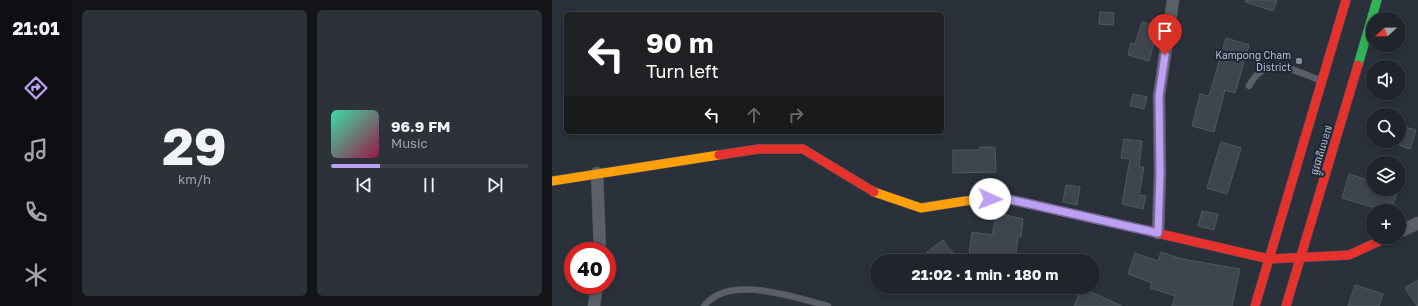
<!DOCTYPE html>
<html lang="en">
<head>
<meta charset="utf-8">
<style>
	body { margin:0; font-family:"Golos Text","Noto Sans Khmer",sans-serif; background:#2d3138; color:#f1f3f6; height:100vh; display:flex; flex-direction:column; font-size:15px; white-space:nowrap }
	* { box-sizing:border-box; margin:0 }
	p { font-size:13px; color:#a2a5a9 }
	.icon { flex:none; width:22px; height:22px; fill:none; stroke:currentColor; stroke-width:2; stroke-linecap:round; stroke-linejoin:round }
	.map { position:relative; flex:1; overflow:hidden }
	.side { display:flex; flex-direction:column; gap:10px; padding:10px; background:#121418; width:480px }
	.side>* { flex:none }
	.top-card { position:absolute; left:12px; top:12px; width:380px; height:122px; border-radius:6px; box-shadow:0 2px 6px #0003,0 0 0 1px #3d4248; background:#202124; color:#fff; overflow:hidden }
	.needle { width:26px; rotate:248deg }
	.tools { position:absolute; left:814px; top:12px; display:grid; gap:8px }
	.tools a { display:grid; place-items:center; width:40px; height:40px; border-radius:50%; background:#20252c; box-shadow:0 2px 6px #0003,0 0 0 1px #3d4248; font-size:20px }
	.speed { position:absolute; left:12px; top:242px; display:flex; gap:8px; font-size:20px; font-weight:700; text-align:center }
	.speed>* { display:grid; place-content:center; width:52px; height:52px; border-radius:50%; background:#20252c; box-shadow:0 2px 6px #0003,0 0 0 1px #3d4248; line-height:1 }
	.speed .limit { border:6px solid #d22; background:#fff; color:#111 }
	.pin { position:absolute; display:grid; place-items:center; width:34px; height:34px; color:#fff; margin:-41px -17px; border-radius:50% 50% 50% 0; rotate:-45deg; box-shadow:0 0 4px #0007 }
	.pin .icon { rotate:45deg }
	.me { position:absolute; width:44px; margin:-22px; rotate:92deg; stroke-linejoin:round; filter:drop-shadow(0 0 3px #0008) }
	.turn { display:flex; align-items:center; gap:14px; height:84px; padding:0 16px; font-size:18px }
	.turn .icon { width:52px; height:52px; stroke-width:2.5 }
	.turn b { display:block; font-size:28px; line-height:34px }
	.lanes { display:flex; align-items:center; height:38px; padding:0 16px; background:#0003; justify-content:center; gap:20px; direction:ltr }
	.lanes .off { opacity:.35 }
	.side .tile { flex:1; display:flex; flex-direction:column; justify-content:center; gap:6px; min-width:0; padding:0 14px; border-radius:6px; background:#2d3138 }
	.side .dial { align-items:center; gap:0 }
	.dial b { font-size:52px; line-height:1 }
	.song { display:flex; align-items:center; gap:12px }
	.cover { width:48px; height:48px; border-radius:6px; background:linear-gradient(135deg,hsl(160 70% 55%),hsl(340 70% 35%)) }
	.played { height:4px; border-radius:2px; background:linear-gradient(90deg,#bca0f2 25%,#3d4248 25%) }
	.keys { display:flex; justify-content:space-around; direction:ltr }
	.side .tiles { flex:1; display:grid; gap:10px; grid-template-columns:repeat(2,1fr) }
	.trip { position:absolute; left:318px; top:254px; width:230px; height:40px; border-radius:20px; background:#20252c; box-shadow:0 2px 6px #0003,0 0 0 1px #3d4248; font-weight:700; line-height:40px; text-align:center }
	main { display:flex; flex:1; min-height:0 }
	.tabs { display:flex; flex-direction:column; width:72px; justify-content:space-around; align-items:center; background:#0d0f12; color:#a2a5a9 }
	.tabs .icon { width:28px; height:28px }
	.tabs .active { color:#bca0f2 }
	.tabs b { font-size:18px; color:#f1f3f6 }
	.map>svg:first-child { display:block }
	.building { fill:#3f454e; stroke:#525861 }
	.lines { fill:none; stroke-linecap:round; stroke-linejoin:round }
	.lane-casing { stroke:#484d56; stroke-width:7 }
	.street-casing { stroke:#484d56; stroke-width:13 }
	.fast-casing { stroke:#484d56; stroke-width:10 }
	.slow-casing { stroke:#484d56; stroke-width:10 }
	.jam-casing { stroke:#484d56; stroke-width:10 }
	.lane { stroke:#5b5f67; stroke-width:6 }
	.street { stroke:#5b5f67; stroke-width:12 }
	.fast { stroke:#30b455; stroke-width:9 }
	.slow { stroke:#ff9f0a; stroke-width:9 }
	.jam { stroke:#e5322d; stroke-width:9 }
	.route-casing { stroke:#7a689d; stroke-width:10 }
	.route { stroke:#bca0f2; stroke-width:7 }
	.poi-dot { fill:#848c98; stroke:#1d2735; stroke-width:1.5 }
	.labels { text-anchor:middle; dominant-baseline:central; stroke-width:4; stroke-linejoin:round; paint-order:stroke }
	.poi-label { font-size:10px; fill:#b5bdca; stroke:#1d2735; text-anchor:end }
	.street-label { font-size:10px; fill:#b5bdca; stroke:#1d2735 }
</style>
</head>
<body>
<main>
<nav class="tabs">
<b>21:01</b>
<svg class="icon active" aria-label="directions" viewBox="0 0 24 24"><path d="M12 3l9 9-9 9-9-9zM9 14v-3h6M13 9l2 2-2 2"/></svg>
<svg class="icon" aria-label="music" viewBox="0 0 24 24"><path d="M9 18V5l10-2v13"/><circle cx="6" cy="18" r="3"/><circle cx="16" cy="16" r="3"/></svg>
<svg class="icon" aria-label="phone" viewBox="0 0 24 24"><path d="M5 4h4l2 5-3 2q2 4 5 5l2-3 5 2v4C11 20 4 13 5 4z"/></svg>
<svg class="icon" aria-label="climate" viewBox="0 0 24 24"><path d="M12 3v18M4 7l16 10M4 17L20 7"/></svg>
</nav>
<section class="side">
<div class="tiles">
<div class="tile dial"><b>29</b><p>km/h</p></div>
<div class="tile">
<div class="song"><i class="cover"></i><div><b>96.9 FM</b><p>Music</p></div></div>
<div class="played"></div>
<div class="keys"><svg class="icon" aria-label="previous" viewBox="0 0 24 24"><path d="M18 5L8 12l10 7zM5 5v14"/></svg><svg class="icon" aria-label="pause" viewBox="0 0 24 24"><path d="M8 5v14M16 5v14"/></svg><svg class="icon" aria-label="next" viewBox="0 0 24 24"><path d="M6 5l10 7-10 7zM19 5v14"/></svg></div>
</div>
</div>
</section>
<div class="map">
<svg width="866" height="306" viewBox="0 0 866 306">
	<rect width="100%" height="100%" fill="#2a313a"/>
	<path class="building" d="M694,0H725L721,11L693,2Z
		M548,12L562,13L561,25L547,24Z
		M590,22L609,28L605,43L602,42L597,61L576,55L579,43L583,44Z
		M674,38L697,45L683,93L673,90L662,132L640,126L648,94L657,96Z
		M581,94L595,97L592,109L578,106Z
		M853,127L864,130L858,149L847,145Z
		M572,139L590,141L587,167H592L587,195L594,196L591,209L570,204L578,159L569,158Z
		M669,142L689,148L675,194L655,188Z
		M428,147H443L444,172L401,173V150H428Z
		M797,174L821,182V189H847L838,211H823L824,208L790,198Z
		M514,185L528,187L525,205L511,202Z
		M650,211L666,214L662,230L646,226Z
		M445,213L471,219L469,237H466L463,261H447V259L417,255L420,232L440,235Z
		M391,240L396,247L408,261H382L375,252Z
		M609,252L630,259L688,269L680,306H620L623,296L598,288L600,283L576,274L583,253L606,261Z
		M866,280V306H865L853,288Z
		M803,285L831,294L827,306H796Z
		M530,288L570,306H522Z"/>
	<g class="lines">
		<g class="lane-casing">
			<path id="lane" d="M697,86C714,53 742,70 767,80
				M152,306C177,273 243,298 276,306"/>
		</g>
		<g class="street-casing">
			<path id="street" d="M45,173L48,251
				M847,232L866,223
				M606,233L608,174L607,96L621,0
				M42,306L45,285"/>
		</g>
		<g class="fast-casing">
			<path id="fast" d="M806,65L825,0"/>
		</g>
		<g class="slow-casing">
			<path id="slow" d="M0,181L167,155
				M322,192L369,208L413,201L451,198L557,222"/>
		</g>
		<g class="jam-casing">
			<path id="jam" d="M167,155L207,149H251L322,192
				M557,222L717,259L797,255L836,237
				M703,306L794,0
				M734,306L806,65"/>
		</g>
		<use href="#lane" class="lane"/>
		<use href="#street" class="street"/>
		<use href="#fast" class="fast"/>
		<use href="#slow" class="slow"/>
		<use href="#jam" class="jam"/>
	</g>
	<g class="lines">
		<g class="route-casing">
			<path id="route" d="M438,199L451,198L606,233L608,174L607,96L613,55"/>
		</g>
		<use href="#route" class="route"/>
	</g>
	<circle class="poi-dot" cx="747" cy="61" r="4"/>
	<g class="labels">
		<g class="poi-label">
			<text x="739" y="55">Kampong Cham<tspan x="739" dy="12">District</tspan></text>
		</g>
		<g class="street-label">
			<text transform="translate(769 150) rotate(-73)">ផ្លូវជាតិលេខ៧</text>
		</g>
	</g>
</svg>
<div class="tools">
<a><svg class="needle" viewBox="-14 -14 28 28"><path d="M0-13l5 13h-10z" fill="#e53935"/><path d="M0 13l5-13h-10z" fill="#a2a5a9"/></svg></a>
<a><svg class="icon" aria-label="sound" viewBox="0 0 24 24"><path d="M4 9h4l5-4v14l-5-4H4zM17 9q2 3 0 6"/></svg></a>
<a><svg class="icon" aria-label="search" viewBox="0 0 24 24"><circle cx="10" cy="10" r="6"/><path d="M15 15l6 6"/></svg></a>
<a><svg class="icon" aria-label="layers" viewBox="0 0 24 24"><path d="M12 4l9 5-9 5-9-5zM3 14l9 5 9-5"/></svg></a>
<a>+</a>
</div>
<div class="speed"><div class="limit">40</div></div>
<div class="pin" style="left:613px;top:55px;background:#d93025"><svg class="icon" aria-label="arrive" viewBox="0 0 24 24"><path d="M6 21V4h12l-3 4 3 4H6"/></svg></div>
<svg class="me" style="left:438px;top:199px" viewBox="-20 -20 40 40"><circle r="19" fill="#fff"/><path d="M0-13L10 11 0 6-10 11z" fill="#bca0f2"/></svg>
<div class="trip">21:02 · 1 min · 180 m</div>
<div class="top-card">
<div class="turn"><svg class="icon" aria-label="left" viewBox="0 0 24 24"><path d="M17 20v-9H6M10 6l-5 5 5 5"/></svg><div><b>90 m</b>Turn left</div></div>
<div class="lanes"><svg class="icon" aria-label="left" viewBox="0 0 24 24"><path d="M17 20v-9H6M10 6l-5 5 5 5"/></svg><svg class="icon off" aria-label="ahead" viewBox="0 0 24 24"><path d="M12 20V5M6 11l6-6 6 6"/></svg><svg class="icon off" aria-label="right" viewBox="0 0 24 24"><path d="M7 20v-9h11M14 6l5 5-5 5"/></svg></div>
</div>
</div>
</main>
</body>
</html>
